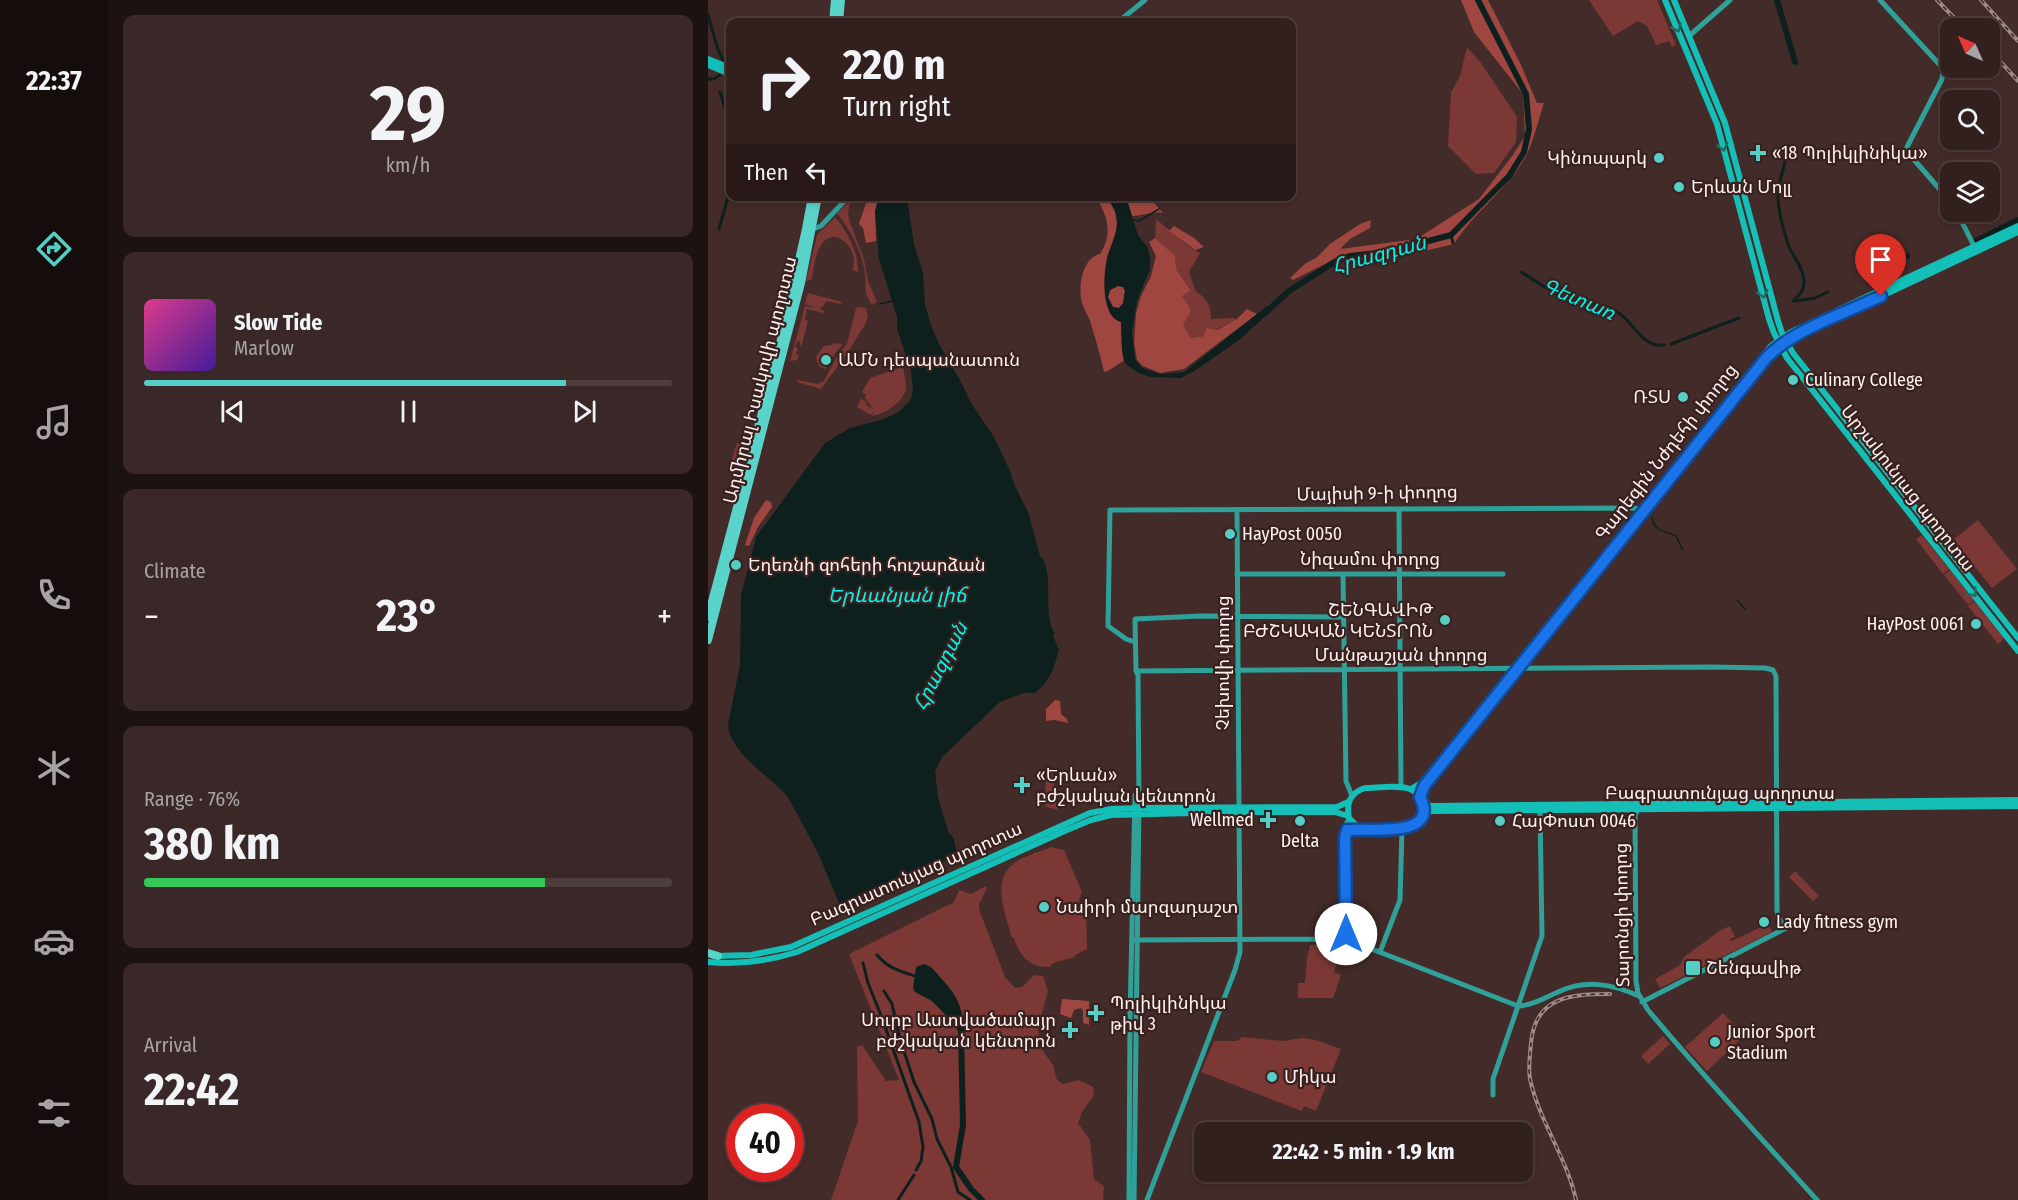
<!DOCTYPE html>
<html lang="en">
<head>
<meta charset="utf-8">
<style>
	body { margin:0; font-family:"Fira Sans Condensed","Noto Sans Armenian",sans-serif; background:#3a2828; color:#f1f3f6; height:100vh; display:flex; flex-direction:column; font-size:22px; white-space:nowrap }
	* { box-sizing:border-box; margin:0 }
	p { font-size:20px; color:#a8a3a4 }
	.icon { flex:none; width:33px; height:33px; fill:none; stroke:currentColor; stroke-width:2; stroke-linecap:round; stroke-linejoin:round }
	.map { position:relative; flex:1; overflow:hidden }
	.side { display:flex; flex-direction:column; gap:15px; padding:15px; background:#1c1211; width:600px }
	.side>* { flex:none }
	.guide { position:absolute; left:18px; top:18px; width:570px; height:183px; border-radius:12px; box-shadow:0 3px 9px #0003,0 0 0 2px #4d3e3d; background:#32201f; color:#f1f3f6; overflow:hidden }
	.needle { width:39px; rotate:315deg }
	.tools { position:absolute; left:1232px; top:18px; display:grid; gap:12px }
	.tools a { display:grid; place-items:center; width:60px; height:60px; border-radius:12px; background:#32201f; box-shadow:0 3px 9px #0003,0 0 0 2px #4d3e3d; font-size:30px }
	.speed { position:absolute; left:18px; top:1104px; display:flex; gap:12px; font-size:30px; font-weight:700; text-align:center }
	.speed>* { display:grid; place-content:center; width:78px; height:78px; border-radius:50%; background:#32201f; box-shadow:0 3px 9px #0003,0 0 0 2px #4d3e3d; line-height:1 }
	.speed .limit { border:9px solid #d22; background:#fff; color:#111 }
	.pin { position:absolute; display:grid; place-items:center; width:51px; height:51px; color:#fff; margin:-62px -26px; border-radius:50% 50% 50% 0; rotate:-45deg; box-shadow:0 0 6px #0007 }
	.pin .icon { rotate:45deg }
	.me { position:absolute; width:66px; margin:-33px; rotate:0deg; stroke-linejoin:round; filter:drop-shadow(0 0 4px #0008) }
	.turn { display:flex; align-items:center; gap:21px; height:126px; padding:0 18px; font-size:27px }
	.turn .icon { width:78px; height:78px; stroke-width:2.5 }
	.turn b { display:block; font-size:42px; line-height:51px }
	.then { display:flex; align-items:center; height:57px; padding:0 18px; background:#0003; gap:12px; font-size:22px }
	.big { font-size:45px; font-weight:700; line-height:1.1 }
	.side .card { flex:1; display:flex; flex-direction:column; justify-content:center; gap:9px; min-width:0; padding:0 21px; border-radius:12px; background:#3a2828 }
	.side .dial { align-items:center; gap:0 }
	.dial b { font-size:78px; line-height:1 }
	.song { display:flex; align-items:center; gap:18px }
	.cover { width:72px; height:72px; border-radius:9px; background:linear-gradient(135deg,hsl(330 70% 55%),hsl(260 70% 35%)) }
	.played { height:6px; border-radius:3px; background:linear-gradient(90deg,#55cec5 80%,#4d3e3d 80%) }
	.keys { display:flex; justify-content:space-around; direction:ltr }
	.heat { display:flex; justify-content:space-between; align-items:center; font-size:33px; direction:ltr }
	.charge { height:9px; border-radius:4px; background:linear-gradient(90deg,#34c759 76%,#4d3e3d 0) }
	.trip { position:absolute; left:486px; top:1122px; width:339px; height:60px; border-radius:12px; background:#32201f; box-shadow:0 3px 9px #0003,0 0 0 2px #4d3e3d; font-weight:700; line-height:60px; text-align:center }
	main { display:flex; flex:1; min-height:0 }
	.tabs { display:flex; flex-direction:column; width:108px; justify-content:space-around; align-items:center; background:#140d0c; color:#a8a3a4 }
	.tabs .icon { width:42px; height:42px }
	.tabs .selected { color:#55cec5 }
	.tabs b { font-size:27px; color:#f1f3f6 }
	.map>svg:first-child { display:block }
	.green { fill:#7c3834 }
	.forest { fill:#a04641 }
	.water { fill:#0d201e; fill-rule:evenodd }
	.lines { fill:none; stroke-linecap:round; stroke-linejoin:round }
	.stream { stroke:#0d201e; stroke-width:1.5 }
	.canal { stroke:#0d201e; stroke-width:3 }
	.river { stroke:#0d201e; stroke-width:6 }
	.secondary { stroke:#2fa199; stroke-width:5 }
	.primary { stroke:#13bfb6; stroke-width:6 }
	.highway { stroke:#5ad4cb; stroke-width:8 }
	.rail-casing { stroke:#9e8b89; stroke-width:4 }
	.rail { stroke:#38211f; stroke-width:1.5; stroke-dasharray:4.5; stroke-linecap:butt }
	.oneway { stroke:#276863 }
	.route-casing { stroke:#114b97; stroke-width:15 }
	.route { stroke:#1a73e8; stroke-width:10 }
	.poi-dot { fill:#55cec5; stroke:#38211f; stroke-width:2 }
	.labels { text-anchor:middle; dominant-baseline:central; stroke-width:4.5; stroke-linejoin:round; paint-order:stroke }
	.poi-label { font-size:18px; fill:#fff2f0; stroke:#38211f; text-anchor:start }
	.street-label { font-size:18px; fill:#fff2f0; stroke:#38211f }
	.water-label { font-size:20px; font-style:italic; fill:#00f5ea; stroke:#38211f }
</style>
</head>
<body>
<main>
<nav class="tabs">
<b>22:37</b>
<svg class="icon selected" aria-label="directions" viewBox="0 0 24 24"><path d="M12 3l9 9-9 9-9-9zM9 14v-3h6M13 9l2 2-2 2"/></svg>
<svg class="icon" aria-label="music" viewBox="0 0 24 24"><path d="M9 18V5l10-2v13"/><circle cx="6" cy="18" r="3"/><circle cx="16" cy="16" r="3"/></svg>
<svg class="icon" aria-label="phone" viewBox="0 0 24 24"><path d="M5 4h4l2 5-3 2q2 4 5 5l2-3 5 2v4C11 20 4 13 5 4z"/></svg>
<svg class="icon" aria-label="climate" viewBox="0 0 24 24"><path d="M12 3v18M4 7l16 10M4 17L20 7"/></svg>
<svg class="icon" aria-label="car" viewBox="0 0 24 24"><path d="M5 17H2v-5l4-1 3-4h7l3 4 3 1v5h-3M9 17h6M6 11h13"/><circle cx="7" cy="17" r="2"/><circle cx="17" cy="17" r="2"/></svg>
<svg class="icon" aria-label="filters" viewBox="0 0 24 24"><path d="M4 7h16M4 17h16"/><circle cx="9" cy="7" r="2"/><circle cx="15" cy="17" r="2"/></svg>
</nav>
<section class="side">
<div class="card dial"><b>29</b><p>km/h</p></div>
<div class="card">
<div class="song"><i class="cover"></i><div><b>Slow Tide</b><p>Marlow</p></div></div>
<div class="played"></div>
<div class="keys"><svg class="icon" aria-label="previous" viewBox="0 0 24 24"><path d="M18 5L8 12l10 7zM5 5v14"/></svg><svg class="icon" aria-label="pause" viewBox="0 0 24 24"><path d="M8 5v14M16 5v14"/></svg><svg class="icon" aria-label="next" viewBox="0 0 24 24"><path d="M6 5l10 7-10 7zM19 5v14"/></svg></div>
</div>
<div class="card"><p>Climate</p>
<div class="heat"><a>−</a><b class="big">23°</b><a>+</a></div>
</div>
<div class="card"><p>Range · 76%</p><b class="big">380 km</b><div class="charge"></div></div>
<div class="card"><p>Arrival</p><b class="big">22:42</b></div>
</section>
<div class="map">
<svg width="1310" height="1200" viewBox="0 0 1310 1200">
	<rect width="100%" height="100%" fill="#432b29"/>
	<path class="green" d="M881,0H949L968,45L964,47L961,41L948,45L939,26L930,21L905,36Z
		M759,47L773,63L809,117L808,142L786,173L768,174L740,146L743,92L752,76Z
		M142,201L140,214L142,222L156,259L160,281L169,302L164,305C154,290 159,289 157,274C154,252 143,231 129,213Z
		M127,217C139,231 151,253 150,272L144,270C145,269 146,261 146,260C144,243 126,227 113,245C107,254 106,268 104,279L98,281L109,235Z
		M448,219L480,246L492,253L481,272L488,292C499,298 503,305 503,319L524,318L529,319L496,336L483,338L475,326L474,296L483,289L468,269L466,256L447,238Z
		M100,293L134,302L133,304L118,301L116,306H114L112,309L116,311V313L99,309L97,320L100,321L93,348L92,342L89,341L87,347L90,348L88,354L91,355L89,360L82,361L97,306L110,309L97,304Z
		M151,307L158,308L160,317L158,323L138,355L113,389L89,382L90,380L110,384L116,381L128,358L139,344L148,308Z
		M125,343L135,344L121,361L118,369C112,368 109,364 108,357L116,346L124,345Z
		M195,367C196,373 198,381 198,388C196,402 177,414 164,416L166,410L163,415L149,407L153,399L159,402L158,405L165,409L157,398L158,395L154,392L162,378Z
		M29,443L40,446L35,466L23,463Z
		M1270,520L1309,569L1284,588L1245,540Z
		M1214,535L1241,569L1235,574L1208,539Z
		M1242,570L1266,600L1260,605L1236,575Z
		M1267,601L1297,638L1290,644L1260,606Z
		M338,771L344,772L350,810L339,807L337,805Z
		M343,847L356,850L374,892L371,900L374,905L378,907L379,949L367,955V957L345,963L342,967C322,968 311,956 306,938H304C298,915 283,882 305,864C315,856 331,852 343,847Z
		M1087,871L1111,896L1105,901L1081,877Z
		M278,886L279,888L271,904L272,912L297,977L307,988L314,987L326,975L335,976L340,991L330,1027L332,1047L345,1065L349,1080L355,1084L371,1080L385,1087L386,1095L374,1112L370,1123L382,1140L386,1179L396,1186L395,1200H123L150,1121L149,1047L154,1045L178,1081L191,1080L141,954L246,902L251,890L263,894Z
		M1060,924L1064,932L952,988L947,979L972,965L976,957L1013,930L1022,926L1027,937L1022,939L1023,941Z
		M602,945H628L633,951L626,972L633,975L625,998H590V983H597L599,958Z
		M1015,1013L1036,1036L999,1071L977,1047Z
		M955,1036L962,1044L940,1064L933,1056Z
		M534,1037L575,1041L594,1038L608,1040L633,1049L608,1111L596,1106L594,1111L493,1072L506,1041H529Z"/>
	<path class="forest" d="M753,0H780L813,65L829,103H836C831,118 825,143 818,156C799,190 766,212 746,244L712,252L710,238L771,199L805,155L817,136L815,94L766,32Z
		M160,197H171L167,211L168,241L158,243L155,228L151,224Z
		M388,197H399L407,211L409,223L408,233L399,257L397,296L413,321L414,351L416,361C409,364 403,371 396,372C392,354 387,337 382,321C379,313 374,306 373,298C371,283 375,258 392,254C405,233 400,217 388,197Z
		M418,197H441L455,213C444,211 435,216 424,216Z
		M663,220L662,228L642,239L632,249L701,240L702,244L627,259L585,280L582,278L598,263L608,258L622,244L652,224Z
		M466,226L486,238L496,247L487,250L461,231Z
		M447,238L467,256L468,269L483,290L474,296L483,310L475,325L483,338L496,336L498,328L509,330L529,319L539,309L549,314L476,369L452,373L435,366L429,360L426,343L428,313L433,296L443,276L448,256L441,242Z
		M410,286L415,287L417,291L415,303L411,308L405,307L400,297L402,290Z
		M58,500L63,502L64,507L50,527L41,546L37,545L46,518Z
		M347,700L352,701L353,714L359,719L360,723L347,720L338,721V709Z
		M354,999L381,1001V1025L375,1023V1011L373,1008L366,1010L363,1018L352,1014Z"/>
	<path class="water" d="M171,197H199L206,244L215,273L217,305L223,325L231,344L253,382L263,403L286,437L302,471L306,484L320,512L332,556C348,571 333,614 347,633L345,636L351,650L345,670L336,685L327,693H316L292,702L235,756L227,771L230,797L240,831L246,839L248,850L245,857L133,908L110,853L81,799C65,777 22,755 20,725L32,665L33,595L48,537L117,443L142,428L176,419L189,413L202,401L205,392L203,370L189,329V317L171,259L167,211Z
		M399,197H418L430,235L440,248L442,257V269L429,301L424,331L427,359L434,368L452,374L476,372L559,306L563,311L531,340L488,370L473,378L443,377L433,374L420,366L416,361L414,351L413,322C393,317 395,275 399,259C402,246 409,235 409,222C409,212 404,205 399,197ZM410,286L415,287L417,291L415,303L411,308L405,307L400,297L402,290Z
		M216,964C223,966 226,970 231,976C248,994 254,1004 256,1029L253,1031L224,1001L207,992L205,988L208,967Z"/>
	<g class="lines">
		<path class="stream" d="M425,220L431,221L451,209
			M172,304L184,301
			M944,518C947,533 957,530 968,536L975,550
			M1029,600L1038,610"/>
		<path class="canal" d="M0,15L10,50L15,60
			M0,79H6L12,75
			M12,92L22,123
			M1078,156C1077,169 1069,183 1070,197C1070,213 1076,232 1081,247C1086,258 1096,269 1096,281C1097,289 1091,296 1085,301
			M11,229L22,190
			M743,235L745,243
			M813,272C826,280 840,290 854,296C871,302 892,302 908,311C926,321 933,348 956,345
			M1087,301L1107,298L1120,292
			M963,344L1031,318
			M169,955C180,968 191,971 207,976
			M155,963L160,983L174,1018L211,1122L215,1147L213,1161L208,1170
			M176,991L184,1004L192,1039L206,1082L224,1119L229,1139L243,1167L250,1192L262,1200
			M190,1200L206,1175"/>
		<path class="river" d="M1069,0L1087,62
			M1268,241L1310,220
			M1184,262L1199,256
			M557,313L581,291L628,261L642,256L679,252L743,235L801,176L816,152L821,129L818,94L770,0
			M251,1025L253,1031L255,1125L248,1167L263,1189L274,1200"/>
		<path class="secondary" d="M1172,0L1232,65L1235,71L1234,79L1199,147L1201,154L1242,201
			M410,22L437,0
			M981,36L1022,0
			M1249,212L1268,250
			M103,230L113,226L141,196
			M691,510L693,788
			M529,574H795
			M635,574L638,781L644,796
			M427,642L418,639L400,626L402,510L927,508L936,511
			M428,671L1004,667L1057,668L1065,670L1068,676L1069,910L1070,917L1078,928L934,1002
			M930,808L927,816L928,981L930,993L940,1010C995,1076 1052,1137 1109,1200
			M638,939L637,838L639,822L642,819
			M426,940L638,939L810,1006C826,1005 836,998 850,992C878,979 904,984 931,996
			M672,952L692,900L694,829
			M785,1095V1079L834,936L832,809
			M421,1200L422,1016L427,795
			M426,1200L431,803L430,675L428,671L427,619L493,616L635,617
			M439,1200L527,970L532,952L529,510"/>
		<path class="primary" d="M957,0L1009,124L1061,319L1066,333L1079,358L1310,651
			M966,0L1017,123L1070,321L1075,336L1085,353L1310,638
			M0,59L22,68
			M0,65L22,74
			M1024,401L1059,357L1078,341L1310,232
			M893,565L937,510
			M657,788C669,788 693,784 704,790C722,799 717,825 698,829C685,831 669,829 655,829L648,825L641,818C638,803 642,793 657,788Z
			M703,789L713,783L1063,346L1083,332L1310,226
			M712,797L714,790L719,782
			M714,803L724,806L1310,800
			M715,815L723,811L1310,806
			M6,956L43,955L83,947L382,813L403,809L431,808L629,807L640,802
			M0,962C31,965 60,961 89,952L359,830L383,820L403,815L527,812H627L640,816"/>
		<path class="highway" d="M125,22L127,0
			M131,22L133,0
			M0,617L71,348L98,229L104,196
			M0,640L93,283L110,196
			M0,953L10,956"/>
		<g class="rail-casing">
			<path id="rail" d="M1229,0L1256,28
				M1273,0L1310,41
				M1281,49L1310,81
				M868,1200C859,1158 831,1121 822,1079C820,1068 822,1055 823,1043C827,996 864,994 902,994"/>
		</g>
		<use href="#rail" class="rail"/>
	</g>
	<defs><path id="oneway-chevron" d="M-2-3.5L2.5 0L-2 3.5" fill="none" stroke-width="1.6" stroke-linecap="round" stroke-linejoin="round" transform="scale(1.5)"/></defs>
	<g class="oneway">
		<use href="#oneway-chevron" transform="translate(969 28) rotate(66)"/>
		<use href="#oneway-chevron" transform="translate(1015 147) rotate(75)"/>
		<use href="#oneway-chevron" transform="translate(1055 294) rotate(75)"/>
		<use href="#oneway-chevron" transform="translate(1265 593) rotate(52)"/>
	</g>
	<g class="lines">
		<g class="route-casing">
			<path id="route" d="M638,934L637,838L639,830C661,828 733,839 712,797L716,786L1059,357C1087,329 1137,313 1173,296"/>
		</g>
		<use href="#route" class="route"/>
	</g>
	<g class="poi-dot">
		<path d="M1047 144h6v6h6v6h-6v6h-6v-6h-6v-6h6z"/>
		<circle cx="951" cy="158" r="6"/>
		<circle cx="971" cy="187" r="6"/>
		<circle cx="118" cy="360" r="6"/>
		<circle cx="1085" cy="380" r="6"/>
		<circle cx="975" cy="397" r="6"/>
		<circle cx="522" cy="534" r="6"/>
		<circle cx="28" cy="565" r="6"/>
		<circle cx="737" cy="620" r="6"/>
		<circle cx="1268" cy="624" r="6"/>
		<path d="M311 776h6v6h6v6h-6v6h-6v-6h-6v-6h6z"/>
		<path d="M557 811h6v6h6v6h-6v6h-6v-6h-6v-6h6z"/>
		<circle cx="592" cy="821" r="6"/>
		<circle cx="792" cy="821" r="6"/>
		<circle cx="336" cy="907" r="6"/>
		<circle cx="1056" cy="922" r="6"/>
		<rect x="977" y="960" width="16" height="16" rx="3"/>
		<path d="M385 1004h6v6h6v6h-6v6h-6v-6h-6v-6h6z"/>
		<path d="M359 1021h6v6h6v6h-6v6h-6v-6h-6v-6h6z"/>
		<circle cx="1007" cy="1042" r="6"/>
		<circle cx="564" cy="1077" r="6"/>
	</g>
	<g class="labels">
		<g class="poi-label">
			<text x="1064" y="153">«18 Պոլիկլինիկա»</text>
			<text x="939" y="158" text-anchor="end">Կինոպարկ</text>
			<text x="983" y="187">Երևան Մոլլ</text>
			<text x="130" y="360">ԱՄՆ դեսպանատուն</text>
			<text x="1097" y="380">Culinary College</text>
			<text x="963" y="397" text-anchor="end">ՌՏՍ</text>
			<text x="534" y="534">HayPost 0050</text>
			<text x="40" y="565">Եղեռնի զոհերի հուշարձան</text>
			<text x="725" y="610" text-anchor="end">ՇԵՆԳԱՎԻԹ<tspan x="725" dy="21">ԲԺՇԿԱԿԱՆ ԿԵՆՏՐՈՆ</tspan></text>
			<text x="1256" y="624" text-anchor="end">HayPost 0061</text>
			<text x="328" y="775">«Երևան»<tspan x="328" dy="21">բժշկական կենտրոն</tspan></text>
			<text x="546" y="820" text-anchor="end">Wellmed</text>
			<text x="804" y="821">ՀայՓոստ 0046</text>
			<text x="592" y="841" text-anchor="middle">Delta</text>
			<text x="348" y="907">Նաիրի մարզադաշտ</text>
			<text x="1068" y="922">Lady fitness gym</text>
			<text x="998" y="968">Շենգավիթ</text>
			<text x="402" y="1003">Պոլիկլինիկա<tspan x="402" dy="21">թիվ 3</tspan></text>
			<text x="348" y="1020" text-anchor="end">Սուրբ Աստվածամայր<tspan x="348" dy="21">բժշկական կենտրոն</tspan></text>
			<text x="1019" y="1032">Junior Sport<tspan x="1019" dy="21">Stadium</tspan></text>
			<text x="576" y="1077">Միկա</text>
		</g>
		<g class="street-label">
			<text transform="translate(52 380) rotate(-76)">Ադմիրալ Իսակովի պողոտա</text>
			<text transform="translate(958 452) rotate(-52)">Գարեգին Նժդեհի փողոց</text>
			<text transform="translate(1200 488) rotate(52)">Արշակունյաց պողոտա</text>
			<text transform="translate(669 493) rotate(-1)">Մայիսի 9-ի փողոց</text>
			<text x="662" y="559">Նիզամու փողոց</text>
			<text x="693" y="655">Մանթաշյան փողոց</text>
			<text transform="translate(515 663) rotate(-90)">Չեխովի փողոց</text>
			<text x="1012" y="793">Բագրատունյաց պողոտա</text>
			<text transform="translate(208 874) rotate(-24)">Բագրատունյաց պողոտա</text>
			<text transform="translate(914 915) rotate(-91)">Տարոնցի փողոց</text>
		</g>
		<g class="water-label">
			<text transform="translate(671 254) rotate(-15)">Հրազդան</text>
			<text transform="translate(871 299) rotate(23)">Գետառ</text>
			<text x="189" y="595">Երևանյան լիճ</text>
			<text transform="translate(232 666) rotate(-63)">Հրազդան</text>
		</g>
	</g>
</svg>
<div class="tools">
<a><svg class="needle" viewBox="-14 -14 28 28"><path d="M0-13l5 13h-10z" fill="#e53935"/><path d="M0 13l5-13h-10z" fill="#a8a3a4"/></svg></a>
<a><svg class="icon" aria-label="search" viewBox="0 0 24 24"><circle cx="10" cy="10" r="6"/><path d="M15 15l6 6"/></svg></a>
<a><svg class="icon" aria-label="layers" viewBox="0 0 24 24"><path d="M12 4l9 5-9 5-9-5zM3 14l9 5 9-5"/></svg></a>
</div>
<div class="speed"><div class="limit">40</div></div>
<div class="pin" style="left:1173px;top:296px;background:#d93025"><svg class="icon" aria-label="arrive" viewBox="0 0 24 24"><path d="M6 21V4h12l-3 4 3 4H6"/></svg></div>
<svg class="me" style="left:638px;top:934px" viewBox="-20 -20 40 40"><circle r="19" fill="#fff"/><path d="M0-13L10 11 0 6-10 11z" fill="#1a73e8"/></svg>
<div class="trip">22:42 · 5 min · 1.9 km</div>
<div class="guide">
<div class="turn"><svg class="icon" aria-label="right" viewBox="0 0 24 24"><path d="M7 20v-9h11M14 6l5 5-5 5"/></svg><div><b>220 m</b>Turn right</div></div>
<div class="then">Then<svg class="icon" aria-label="left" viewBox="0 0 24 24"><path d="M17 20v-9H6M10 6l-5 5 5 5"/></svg></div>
</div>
</div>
</main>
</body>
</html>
